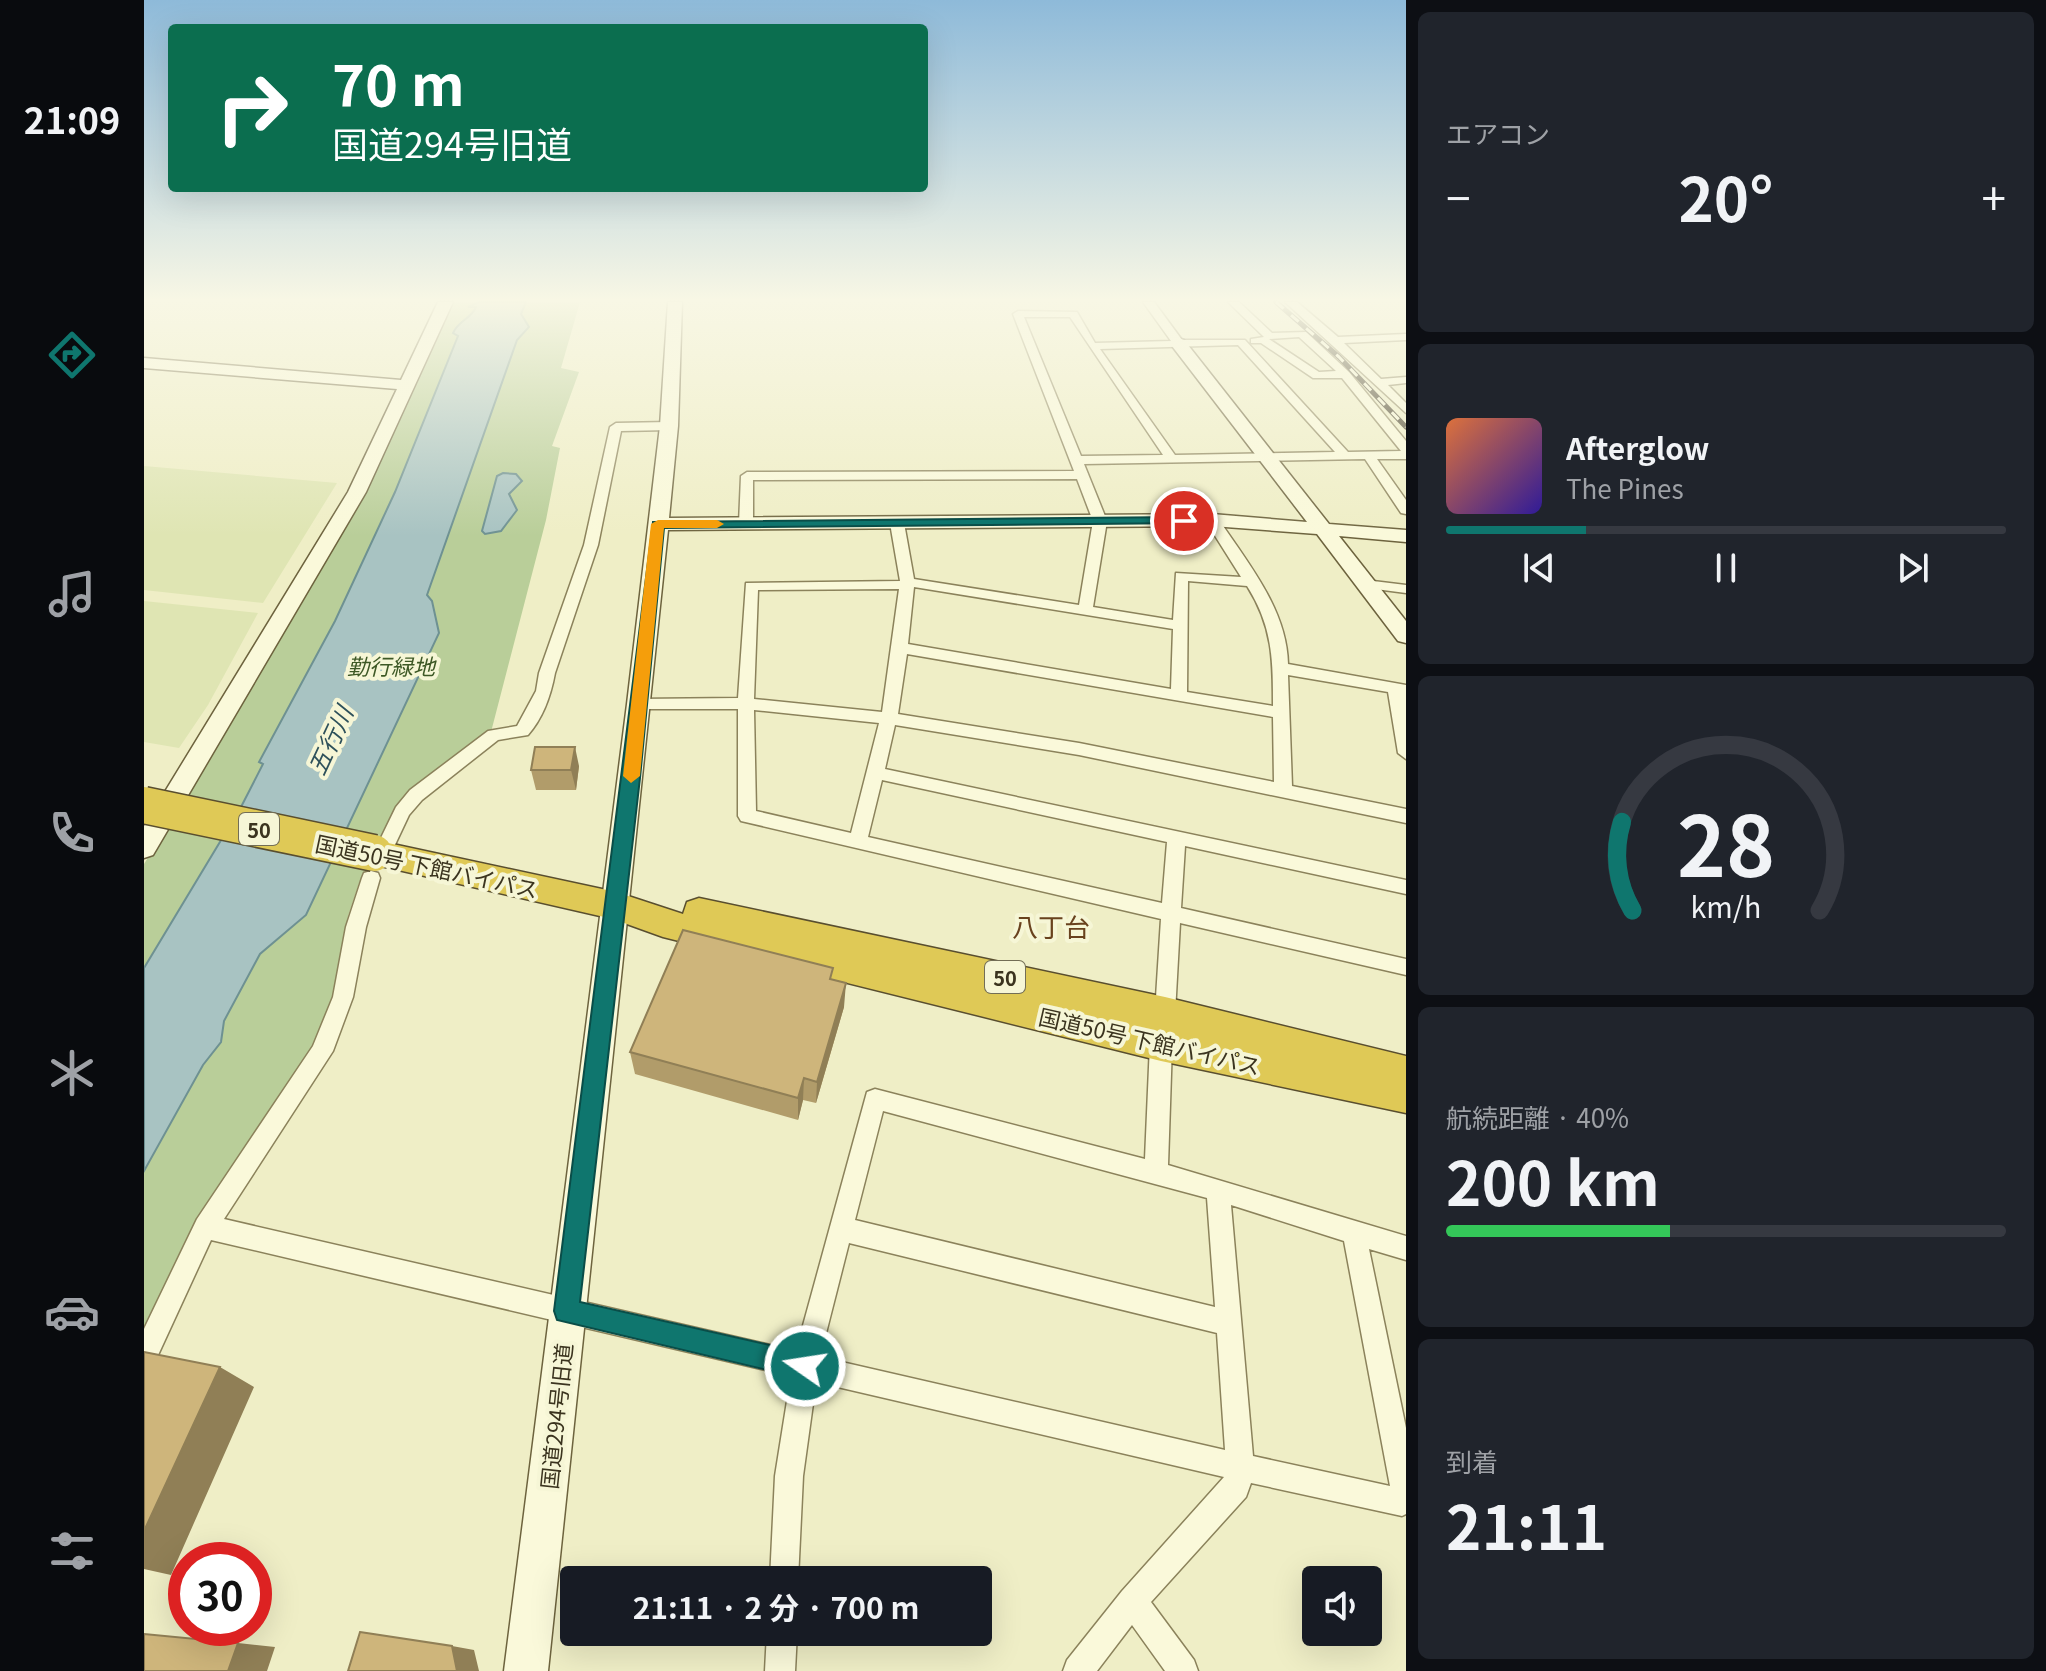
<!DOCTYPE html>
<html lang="ja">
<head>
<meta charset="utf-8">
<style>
	body { margin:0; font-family:Georgia,"Noto Sans JP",serif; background:#20242c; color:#f1f3f6; height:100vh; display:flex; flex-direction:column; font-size:30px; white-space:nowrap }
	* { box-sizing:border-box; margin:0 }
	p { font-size:26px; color:#9ea1a6 }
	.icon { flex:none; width:44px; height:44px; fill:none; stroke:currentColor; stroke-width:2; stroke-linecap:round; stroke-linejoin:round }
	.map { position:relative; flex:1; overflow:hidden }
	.side { display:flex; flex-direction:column; gap:12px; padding:12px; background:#0d0f14; width:640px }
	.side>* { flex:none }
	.banner { position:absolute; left:24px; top:24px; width:760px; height:168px; border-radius:8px; box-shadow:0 8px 32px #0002; background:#0b6e4f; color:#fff; overflow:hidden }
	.fabs { position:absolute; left:1158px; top:1566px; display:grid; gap:16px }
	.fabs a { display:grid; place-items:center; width:80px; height:80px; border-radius:8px; background:#171b24; box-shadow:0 8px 32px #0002; font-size:40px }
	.speed { position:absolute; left:24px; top:1542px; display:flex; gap:16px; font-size:40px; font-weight:700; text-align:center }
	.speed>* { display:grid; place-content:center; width:104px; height:104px; border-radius:50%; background:#171b24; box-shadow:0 8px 32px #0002; line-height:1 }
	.speed .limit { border:12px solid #d22; background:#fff; color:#111 }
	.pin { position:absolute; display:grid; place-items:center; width:68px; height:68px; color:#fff; margin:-34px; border:4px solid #fff; border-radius:50%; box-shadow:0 2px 8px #0007 }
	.me { position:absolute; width:88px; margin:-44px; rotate:283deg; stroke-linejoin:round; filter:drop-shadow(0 0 6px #0008) }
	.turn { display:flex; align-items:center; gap:28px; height:168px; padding:0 32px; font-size:36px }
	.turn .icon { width:104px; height:104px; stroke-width:2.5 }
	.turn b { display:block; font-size:56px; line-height:68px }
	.big { font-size:60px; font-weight:700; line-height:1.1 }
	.side .tile { flex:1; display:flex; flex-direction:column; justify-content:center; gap:12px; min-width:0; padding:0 28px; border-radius:12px; background:#20242c }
	.side .dial { align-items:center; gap:0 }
	.dial svg { height:208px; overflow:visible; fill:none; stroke:#363941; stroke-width:7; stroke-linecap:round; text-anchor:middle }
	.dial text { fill:#f1f3f6; stroke:none }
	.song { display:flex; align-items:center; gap:24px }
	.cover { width:96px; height:96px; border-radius:12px; background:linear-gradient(135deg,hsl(20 70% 55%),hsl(250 70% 35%)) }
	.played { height:8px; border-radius:4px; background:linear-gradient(90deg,#0f766e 25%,#363941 25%) }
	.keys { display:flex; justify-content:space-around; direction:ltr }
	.heat { display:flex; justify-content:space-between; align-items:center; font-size:44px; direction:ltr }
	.charge { height:12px; border-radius:6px; background:linear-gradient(90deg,#34c759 40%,#363941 0) }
	.trip { position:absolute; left:416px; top:1566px; width:432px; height:80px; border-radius:8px; background:#171b24; box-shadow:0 8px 32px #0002; font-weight:700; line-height:80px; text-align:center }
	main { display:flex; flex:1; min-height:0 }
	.menu { display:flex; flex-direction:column; width:144px; justify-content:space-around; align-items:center; background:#090b0e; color:#9ea1a6 }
	.menu .icon { width:56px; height:56px }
	.menu .active { color:#0f766e }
	.menu b { font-size:36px; color:#f1f3f6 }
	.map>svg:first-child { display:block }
	.farmland { fill:#dfe5b3 }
	.green { fill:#b9ce99 }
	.water { fill:#a8c3c2; stroke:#6e9192; stroke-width:2 }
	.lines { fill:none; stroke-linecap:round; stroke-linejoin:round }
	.street-casing { stroke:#8b825b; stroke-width:3 }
	.secondary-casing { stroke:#6d633e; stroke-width:3 }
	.highway-casing { stroke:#594e2f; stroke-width:3 }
	.street { fill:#faf9da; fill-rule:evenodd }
	.secondary { fill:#faf9da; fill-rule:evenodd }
	.highway { fill:#dfc956; fill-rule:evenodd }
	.rail-casing { stroke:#3b341f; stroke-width:5 }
	.rail { stroke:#f6f6d6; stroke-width:3; stroke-dasharray:10; stroke-linecap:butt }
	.highway-bridge-far1-casing { stroke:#594e2f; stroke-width:30; stroke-linecap:butt }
	.highway-bridge-casing { stroke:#594e2f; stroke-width:39; stroke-linecap:butt }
	.highway-bridge-far1 { stroke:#dfc956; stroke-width:27 }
	.highway-bridge { stroke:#dfc956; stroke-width:36 }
	.wall { fill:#b19c6a }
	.shaded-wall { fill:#907f56 }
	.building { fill:#ceb57b; stroke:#907f56; stroke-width:2 }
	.route { fill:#0f766e; stroke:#0a4d48; stroke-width:2 }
	.slow { fill:#f59e0b }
	.labels { text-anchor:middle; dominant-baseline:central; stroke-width:8; stroke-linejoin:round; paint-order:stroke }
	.shield { fill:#f6f6d6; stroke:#736e56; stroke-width:2 }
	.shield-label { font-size:20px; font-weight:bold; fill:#3b341f }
	.park-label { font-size:22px; font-style:italic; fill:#3d5825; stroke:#f6f6d6 }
	.street-label { font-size:22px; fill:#3b341f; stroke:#f6f6d6 }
	.water-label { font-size:24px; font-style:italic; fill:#2e515b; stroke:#f6f6d6 }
	.quarter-label { font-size:26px; fill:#69421e; stroke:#f6f6d6 }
</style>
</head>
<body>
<main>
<nav class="menu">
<b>21:09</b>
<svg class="icon active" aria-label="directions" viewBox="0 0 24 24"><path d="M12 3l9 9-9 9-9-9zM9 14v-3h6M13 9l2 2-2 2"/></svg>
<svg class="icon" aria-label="music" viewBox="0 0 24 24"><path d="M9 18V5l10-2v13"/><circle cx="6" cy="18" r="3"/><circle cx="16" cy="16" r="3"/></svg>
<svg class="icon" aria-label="phone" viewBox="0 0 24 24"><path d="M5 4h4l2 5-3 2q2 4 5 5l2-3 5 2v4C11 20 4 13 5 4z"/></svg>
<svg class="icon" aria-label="climate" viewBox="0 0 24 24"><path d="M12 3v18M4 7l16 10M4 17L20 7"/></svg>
<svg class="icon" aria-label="car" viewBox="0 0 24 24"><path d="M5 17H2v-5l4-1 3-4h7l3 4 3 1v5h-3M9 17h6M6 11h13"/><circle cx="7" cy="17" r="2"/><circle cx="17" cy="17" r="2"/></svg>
<svg class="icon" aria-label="filters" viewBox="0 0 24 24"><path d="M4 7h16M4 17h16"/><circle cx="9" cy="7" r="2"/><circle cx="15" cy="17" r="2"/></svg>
</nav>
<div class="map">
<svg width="1262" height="1671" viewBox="0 0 1262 1671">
	<rect width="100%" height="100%" fill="#efeec6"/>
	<path class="farmland" d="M0,466L193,483L119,603L0,590Z
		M0,601L114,613L64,705L35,748L0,742Z"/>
	<path class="green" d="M308,302H436L417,368L435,372L408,446L416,448L402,520L347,732L266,790L215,883L204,916L190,1000L172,1043L0,1335V864L55,775Z"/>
	<path class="water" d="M335,302H382L377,314L385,327L373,340L283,595L288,601L295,633L162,915L116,954L80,1021L77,1042L59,1065L0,1171V968L97,807L119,764L115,762L191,621L251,492L314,336L309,333C315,320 327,319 332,307H324Z
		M359,473L372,474L378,481L365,494L373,510L357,531L341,534L338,531L353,476Z"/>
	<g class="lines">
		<g class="street-casing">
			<path id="street" d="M999,302H1010L1038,340H1101L1204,452L1257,451L1198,378H1169L1117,343H1107V339L1120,337L1084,302H1095L1128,333L1162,332L1205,372L1262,441V459H1233L1262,500V514L1257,513L1221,459L940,464L963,521L949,607L1029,620L1032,573L1097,577L1061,520L1063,517H1073C1103,562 1143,609 1144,664L1262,685V759L1254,753L1244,692L1144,675L1148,786L1262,809V823L935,755L751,725L741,769L1262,880V894L1041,846L1037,908L1262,959V975L1036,923L1031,1013L1028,1019L1021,1022L1014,1019L1011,1013L1017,919L597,821L594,816V709H495L487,704L495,699L594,698L602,583L756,581L746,523L753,519L760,523L770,579L935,605L949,521L933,479L609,480V524L602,528L595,524L597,476L603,472L930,471L869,314L874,311L933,312L951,343L1027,341ZM880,317H926L1019,455L937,456ZM1155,337L1192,371L1175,372L1125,339ZM1094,345L1191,452L1031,455L956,349ZM1044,581L1103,586C1129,627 1129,660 1129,706L1043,692ZM770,587L1029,629L1027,689L764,644ZM755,589L738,712L610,699L614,590ZM763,654L1129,717L1130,782L935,743L754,714ZM610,710L735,723L707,833L612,811ZM738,780L1023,842L1018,903L724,837Z
				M1141,302H1153L1194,337L1262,334V340L1200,343L1237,379L1262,377V383L1244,385L1262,403V413Z
				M472,423L525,422L531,426L525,430L477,431L454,545L411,673C407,695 399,718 384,735L354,740L278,800L265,815L249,849H237L234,844L252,807L266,790L344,731L373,726L392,691L395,673L440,545L466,427Z
				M1221,580L1262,585V593L1216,587V581Z
				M227,871L234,873L236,878L222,927L209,997L189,1051L80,1219L652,1351L723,1092L731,1089L1001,1159L1006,1044L1010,1037L1017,1035L1024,1037L1028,1044L1024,1165L1262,1236V1260L1225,1249L1262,1428V1514L1258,1516L1107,1483L1102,1497L1007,1602L1050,1660L1054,1671H1021L988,1625L953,1671H919L923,1660L978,1591L1080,1477L672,1382L659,1476L654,1580H626L631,1476L647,1376L67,1240L9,1366L0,1370V1329L53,1219L169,1046L189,997L202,927L218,878L220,873ZM739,1111L1063,1198L1071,1307L711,1220ZM1087,1205L1200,1241L1246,1486L1109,1456ZM705,1243L1073,1333L1081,1450L676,1357Z
				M623,1632H653L651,1671H621Z"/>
		</g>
		<g class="secondary-casing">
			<path id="secondary" d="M294,302H309L222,492L9,855L0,858V826L204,492L253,389L0,368V358L257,380Z
				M524,302H538L534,426L525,518L1068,514L1163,522L1028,346L1026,343L1034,338L1040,340L1185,524L1262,530V542L1195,536L1262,621V643L1254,641L1173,534L1068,526L524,530L404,1671H360L483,704L516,426Z"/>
		</g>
		<g class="highway-casing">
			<path id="highway" d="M230,840L472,892L539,914L543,902L555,898L1021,997L1262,1056V1113L1017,1061L519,937L469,919L219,862L214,853L219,844Z"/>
		</g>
		<use href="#street" class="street"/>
		<use href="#secondary" class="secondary"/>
		<use href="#highway" class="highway"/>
		<g class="rail-casing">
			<path id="rail" d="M1132,302L1195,357L1262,427"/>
		</g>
		<use href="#rail" class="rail"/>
		<g class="highway-bridge-far1-casing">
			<path id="highway-bridge-far1" d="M0,805L5,806"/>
		</g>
		<g class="highway-bridge-casing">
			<path id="highway-bridge" d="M0,805L230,853"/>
		</g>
		<use href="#highway-bridge-far1" class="highway-bridge-far1"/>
		<use href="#highway-bridge" class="highway-bridge"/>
	</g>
	<path class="wall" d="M435,766L432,790H392L387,770Z
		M688,980L700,1007L672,1103L659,1100L654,1120L491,1074L486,1052Z"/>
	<path class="shaded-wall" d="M431,747L435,766L432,790L427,770Z
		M702,983L700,1007L672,1103L673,1082Z
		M660,1078L659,1100L654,1120V1098Z
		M76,1367L110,1387L27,1575L0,1569V1531Z
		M94,1643L131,1647L123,1671H84Z
		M308,1646L330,1650L335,1671H313Z"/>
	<path class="building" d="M391,747H431L427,770H387Z
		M539,930L689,968L686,979L702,983L673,1082L660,1078L654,1098L486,1052Z
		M0,1352L76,1367L0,1531Z
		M216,1632L308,1646L313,1671H204Z
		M0,1634L94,1643L84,1671H0Z"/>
	<linearGradient id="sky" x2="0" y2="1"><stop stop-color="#8ebad9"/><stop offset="0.56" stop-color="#f8f7e5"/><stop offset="1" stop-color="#f8f7e5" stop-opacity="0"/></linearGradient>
	<rect width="1262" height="536" fill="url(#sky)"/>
	<path class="route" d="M1040,517L1045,518V523L520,528L496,778L436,1302L661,1353L670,1357L674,1366L670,1375L661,1379L413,1320L410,1311L509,522Z"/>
	<path class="slow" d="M514,520H573L580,524L573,528H520L496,776L487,783L479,776L507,524Z"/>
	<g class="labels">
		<g class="shield">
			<rect x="95" y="813" width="40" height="32" rx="6"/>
			<rect x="841" y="961" width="40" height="32" rx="6"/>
		</g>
		<g class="shield-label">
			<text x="115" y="829">50</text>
			<text x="861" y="977">50</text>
		</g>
		<g class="park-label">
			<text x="247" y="665">勤行緑地</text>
		</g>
		<g class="street-label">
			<text transform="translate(283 865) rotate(12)">国道50号 下館バイパス</text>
			<text transform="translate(1006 1040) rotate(13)">国道50号 下館バイパス</text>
			<text transform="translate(411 1416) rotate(-84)">国道294号旧道</text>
		</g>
		<g class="water-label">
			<text transform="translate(185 740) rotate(-65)">五行川</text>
		</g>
		<g class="quarter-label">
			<text x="907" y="925">八丁台</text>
		</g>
	</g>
</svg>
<div class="fabs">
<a><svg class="icon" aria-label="sound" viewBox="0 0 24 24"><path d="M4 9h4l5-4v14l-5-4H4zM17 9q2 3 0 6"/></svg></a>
</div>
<div class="speed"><div class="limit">30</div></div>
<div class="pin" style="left:1040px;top:521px;background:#d93025"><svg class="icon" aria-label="arrive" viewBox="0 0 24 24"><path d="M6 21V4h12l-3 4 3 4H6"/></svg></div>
<svg class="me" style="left:661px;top:1366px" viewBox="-20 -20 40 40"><circle r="17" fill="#0f766e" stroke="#fff" stroke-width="3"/><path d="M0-11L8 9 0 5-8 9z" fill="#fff"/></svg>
<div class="trip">21:11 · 2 分 · 700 m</div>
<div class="banner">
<div class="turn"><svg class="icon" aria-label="right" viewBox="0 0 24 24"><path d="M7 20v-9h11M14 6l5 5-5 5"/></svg><div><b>70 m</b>国道294号旧道</div></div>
</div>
</div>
<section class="side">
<div class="tile"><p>エアコン</p>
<div class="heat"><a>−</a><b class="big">20°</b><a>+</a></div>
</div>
<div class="tile">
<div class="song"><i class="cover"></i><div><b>Afterglow</b><p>The Pines</p></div></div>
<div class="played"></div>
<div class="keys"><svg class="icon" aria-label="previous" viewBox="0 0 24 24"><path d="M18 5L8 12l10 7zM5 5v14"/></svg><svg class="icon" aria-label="pause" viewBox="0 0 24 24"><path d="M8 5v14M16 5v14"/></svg><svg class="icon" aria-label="next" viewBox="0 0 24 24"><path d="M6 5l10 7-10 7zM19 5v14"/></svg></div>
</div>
<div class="tile dial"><svg viewBox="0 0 100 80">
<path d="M14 69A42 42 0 1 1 86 69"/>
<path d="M14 69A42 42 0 0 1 10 35" stroke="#0f766e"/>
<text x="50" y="56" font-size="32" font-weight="700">28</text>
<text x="50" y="72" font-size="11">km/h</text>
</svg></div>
<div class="tile"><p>航続距離 · 40%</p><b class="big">200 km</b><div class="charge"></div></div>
<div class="tile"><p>到着</p><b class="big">21:11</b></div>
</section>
</main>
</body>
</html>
